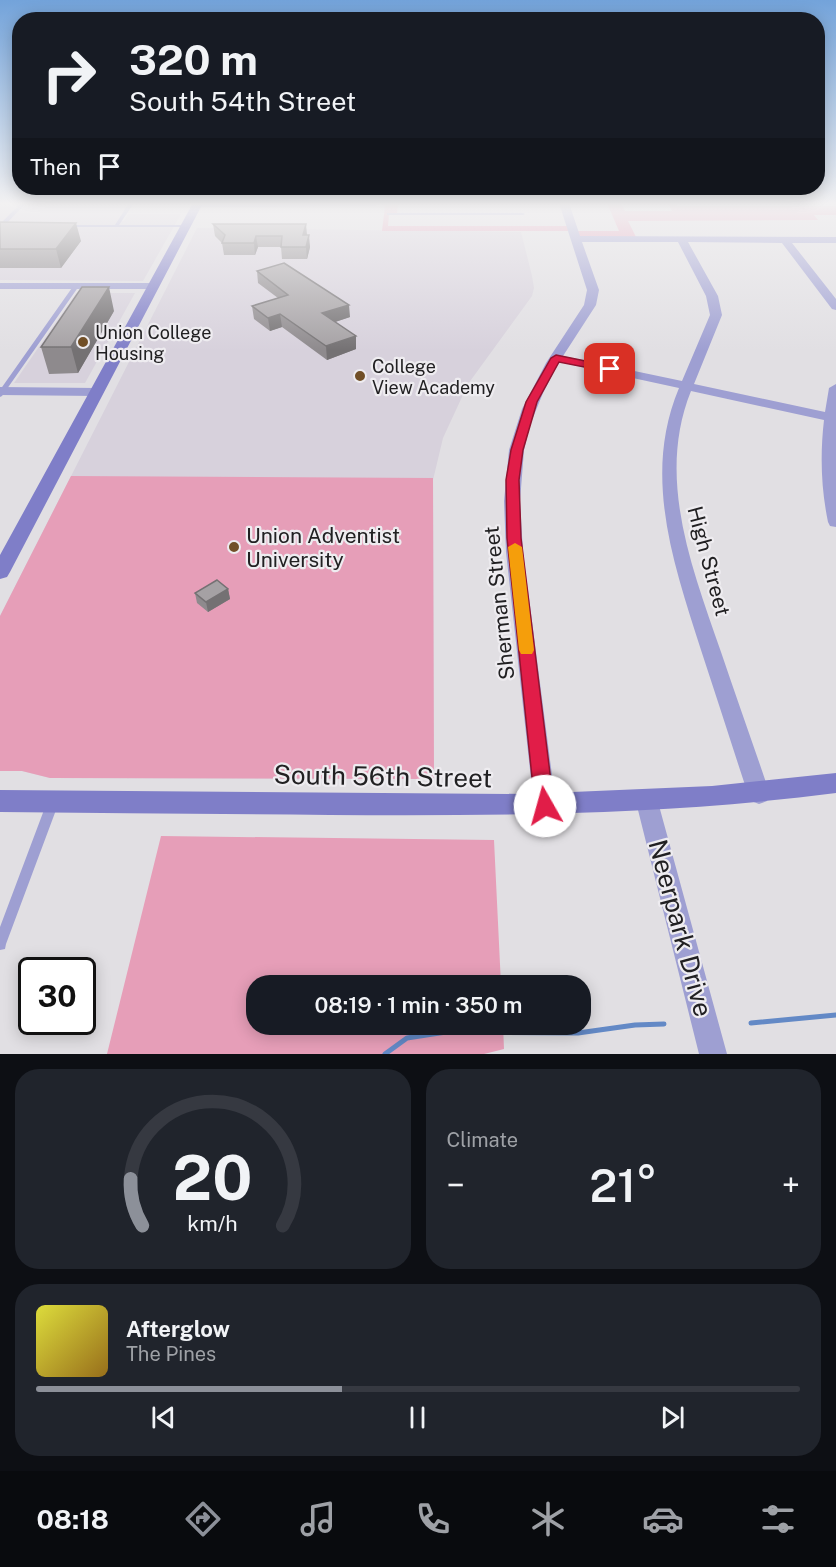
<!DOCTYPE html>
<html lang="en">
<head>
<meta charset="utf-8">
<style>
	body { margin:0; font-family:"Public Sans",sans-serif; background:#20242c; color:#f1f3f6; height:100vh; display:flex; flex-direction:column; font-size:22px; white-space:nowrap }
	* { box-sizing:border-box; margin:0 }
	p { font-size:20px; color:#9ea1a6 }
	.icon { flex:none; width:33px; height:33px; fill:none; stroke:currentColor; stroke-width:2; stroke-linecap:round; stroke-linejoin:round }
	.map { position:relative; height:1054px; overflow:hidden }
	.panel { display:flex; flex-direction:column; gap:15px; padding:15px; background:#0d0f14; flex:1 }
	.panel>* { flex:none }
	.banner { position:absolute; left:12px; top:12px; width:813px; height:183px; border-radius:24px; box-shadow:0 3px 15px #0003; background:#171b24; color:#f1f3f6; overflow:hidden }
	.speed { position:absolute; left:18px; top:957px; display:flex; gap:12px; font-size:30px; font-weight:700; text-align:center }
	.speed>* { display:grid; place-content:center; width:78px; height:78px; border-radius:50%; background:#171b24; box-shadow:0 3px 15px #0003; line-height:1 }
	.speed .limit { border:3px solid #111; border-radius:9px; background:#fff; color:#111 }
	.pin { position:absolute; display:grid; place-items:center; width:51px; height:51px; color:#fff; margin:-26px; border-radius:12px; box-shadow:0 3px 9px #0006 }
	.me { position:absolute; width:66px; margin:-33px; rotate:353deg; stroke-linejoin:round; filter:drop-shadow(0 0 4px #0008) }
	.turn { display:flex; align-items:center; gap:21px; height:126px; padding:0 18px; font-size:27px }
	.turn .icon { width:78px; height:78px; stroke-width:2.5 }
	.turn b { display:block; font-size:42px; line-height:51px }
	.then { display:flex; align-items:center; height:57px; padding:0 18px; background:#0003; gap:12px; font-size:22px }
	.big { font-size:45px; font-weight:600; line-height:1.1 }
	.panel .tile { flex:1; display:flex; flex-direction:column; justify-content:center; gap:9px; min-width:0; padding:0 21px; border-radius:24px; background:#20242c }
	.panel .dial { align-items:center; gap:0 }
	.dial svg { height:156px; overflow:visible; fill:none; stroke:#363941; stroke-width:7; stroke-linecap:round; text-anchor:middle }
	.dial text { fill:#f1f3f6; stroke:none }
	.song { display:flex; align-items:center; gap:18px }
	.cover { width:72px; height:72px; border-radius:9px; background:linear-gradient(135deg,hsl(60 70% 55%),hsl(40 70% 35%)) }
	.played { height:6px; border-radius:3px; background:linear-gradient(90deg,#8c9099 40%,#363941 40%) }
	.keys { display:flex; justify-content:space-around; direction:ltr }
	.heat { display:flex; justify-content:space-between; align-items:center; font-size:33px; direction:ltr }
	.panel .tiles { flex:1; display:grid; gap:15px; grid-template-columns:1fr 1fr }
	.tile:last-child { grid-column:span 2 }
	.trip { position:absolute; left:246px; top:975px; width:345px; height:60px; border-radius:24px; background:#171b24; box-shadow:0 3px 15px #0003; font-weight:600; line-height:60px; text-align:center }
	.tabs { display:flex; height:96px; justify-content:space-around; align-items:center; background:#090b0e; color:#9ea1a6 }
	.tabs .icon { width:42px; height:42px }
	.tabs .selected { color:#8c9099 }
	.tabs b { font-size:27px; color:#f1f3f6 }
	.map>svg:first-child { display:block }
	.built { fill:#d7d1dc }
	.green { fill:#e69eb8 }
	.lines { fill:none; stroke-linecap:round; stroke-linejoin:round }
	.stream { stroke:#6389c6; stroke-width:5 }
	.lane { fill:#9e9fd2; fill-rule:evenodd }
	.street { fill:#9e9fd2; fill-rule:evenodd }
	.secondary { fill:#7f7ec8; fill-rule:evenodd }
	.wall { fill:#8e8a8d }
	.shaded-wall { fill:#747173 }
	.building { fill:#a5a1a4; stroke:#747173; stroke-width:1.5 }
	.route { fill:#e11d48; stroke:#92132f; stroke-width:1.5 }
	.slow { fill:#f59e0b }
	.poi-dot { fill:#714f27; stroke:#eeecf0; stroke-width:2 }
	.labels { text-anchor:middle; dominant-baseline:central; stroke-width:4.5; stroke-linejoin:round; paint-order:stroke }
	.far-poi-label { font-size:18px; fill:#212022; stroke:#eeecf0; text-anchor:start }
	.poi-label { font-size:21px; fill:#212022; stroke:#eeecf0; text-anchor:start }
	.street-label { font-size:21px; fill:#212022; stroke:#eeecf0 }
	.near-street-label { font-size:26px; fill:#212022; stroke:#eeecf0 }
</style>
</head>
<body>
<div class="map">
<svg width="836" height="1054" viewBox="0 0 836 1054">
	<rect width="100%" height="100%" fill="#e1dfe3"/>
	<path class="built" d="M0,203H130L119,221H124L128,214H181L143,281L0,280Z
		M197,228L521,232L532,276L534,288L532,296L468,384L443,438L433,480L434,779L50,778L22,771H0V616Z
		M76,293H135L85,383H14Z"/>
	<path class="green" d="M380,203H398L397,214H389L388,226H572L574,231H619L607,203H621L625,211H672L668,203H675L677,206H836V215H814L818,220L628,221L637,239H576L573,231H382L385,206Z
		M71,476L433,478L434,779L50,778L22,771H0V616Z
		M161,836L494,840L501,985L256,986V1024L503,1025L504,1049L484,1054H107Z"/>
	<g class="lines">
		<path class="stream" d="M751,1023L836,1015
			M385,1054L407,1038L446,1032L578,1033L635,1025L664,1024"/>
		<path class="lane" d="M21,203H26L3,227H0V224Z
			M129,203H134L119,225H185L187,226L185,227H69L67,226L69,225H115Z
			M387,213H523L525,214L523,215H387Z
			M74,285L79,286L2,396L0,397V390Z
			M53,797L57,798L59,802L6,944L5,949L0,950V927L47,802L49,798Z"/>
		<path class="street" d="M194,203H379L375,206L198,207Z
			M559,203H569L580,236L836,237V243H792L836,299V310L832,309L782,243L688,242L718,296L722,315L694,384L825,412L829,388L836,384V527L830,526L828,522C821,488 820,455 824,420L691,391C656,478 692,568 721,652C737,699 754,747 770,794L767,801L759,804L751,801L748,794C732,746 717,698 701,650C674,565 642,476 679,388L559,362L543,393L530,425L524,450L520,501L523,552L556,806L553,813L545,816L537,813L534,806L506,552L504,501L509,450L522,409L546,363L584,305L587,290ZM582,242H678L706,296L710,315L682,381L563,356L596,305L599,290Z
			M0,283H153L159,286L153,289H0Z
			M0,387L97,388L104,392L97,396L0,395Z
			M647,792L655,795L658,802L727,1054H699L636,802L639,795Z"/>
		<path class="secondary" d="M193,203H203L10,572L7,577L0,579V555Z
			M836,773V793C667,815 500,816 330,815C220,814 110,813 0,812V790L526,794L712,786Z"/>
	</g>
	<path class="wall" d="M0,222L81,241L61,268H0Z
		M213,224L307,235L310,247L307,259H282L281,247H258L255,255H224L222,243L215,236Z
		M257,271L350,317L335,322L356,349L327,360L282,327L270,331L254,319L252,306L278,298L258,283Z
		M114,311L78,373L49,374L41,347Z
		M228,589L230,599L208,612L197,603L195,593Z"/>
	<path class="shaded-wall" d="M76,223L81,241L61,268L56,249Z
		M306,224L307,235H303Z
		M309,235L310,247L307,259L306,247Z
		M256,236L258,247L255,255L254,243Z
		M109,287L114,311L78,373L71,347Z
		M349,305L350,317L323,326L322,313Z
		M280,314L282,327L270,331L268,318Z
		M356,336V349L327,360L326,346Z
		M228,589L230,599L208,612L206,602Z"/>
	<path class="building" d="M0,222L76,223L56,249H0Z
		M213,224H306L303,235H309L306,247H281L282,236H256L254,243H222L225,235Z
		M284,263L349,305L322,313L356,336L326,346L280,314L268,318L252,306L288,295L257,271Z
		M82,287H109L71,347H41Z
		M217,580L228,589L206,602L195,593Z"/>
	<linearGradient id="sky" x2="0" y2="1"><stop stop-color="#73a3da"/><stop offset="0.58" stop-color="#f2f1f2"/><stop offset="1" stop-color="#f2f1f2" stop-opacity="0"/></linearGradient>
	<rect width="836" height="351" fill="url(#sky)"/>
	<path class="route" d="M556,355L610,366L616,369L610,372L559,362L537,402L523,450L519,480L521,538L554,806L551,812L545,814L538,812L535,806L507,538L506,480L511,450L526,402L551,358Z"/>
	<path class="slow" d="M515,543L522,547L534,650L532,654H521L519,650L508,547Z"/>
	<g class="poi-dot">
		<circle cx="83" cy="342" r="6"/>
		<circle cx="360" cy="376" r="6"/>
		<circle cx="234" cy="547" r="6"/>
	</g>
	<g class="labels">
		<g class="far-poi-label">
			<text x="95" y="332">Union College<tspan x="95" dy="21">Housing</tspan></text>
			<text x="372" y="366">College<tspan x="372" dy="21">View Academy</tspan></text>
		</g>
		<g class="poi-label">
			<text x="246" y="535">Union Adventist<tspan x="246" dy="24">University</tspan></text>
		</g>
		<g class="street-label">
			<text transform="translate(709 561) rotate(75)">High Street</text>
			<text transform="translate(499 603) rotate(-96)">Sherman Street</text>
		</g>
		<g class="near-street-label">
			<text transform="translate(383 776) rotate(1)">South 56th Street</text>
			<text transform="translate(681 928) rotate(75)">Neerpark Drive</text>
		</g>
	</g>
</svg>
<div class="speed"><div class="limit">30</div></div>
<div class="pin" style="left:610px;top:369px;background:#d93025"><svg class="icon" aria-label="arrive" viewBox="0 0 24 24"><path d="M6 21V4h12l-3 4 3 4H6"/></svg></div>
<svg class="me" style="left:545px;top:806px" viewBox="-20 -20 40 40"><circle r="19" fill="#fff"/><path d="M0-13L10 11 0 6-10 11z" fill="#e11d48"/></svg>
<div class="trip">08:19 · 1 min · 350 m</div>
<div class="banner">
<div class="turn"><svg class="icon" aria-label="right" viewBox="0 0 24 24"><path d="M7 20v-9h11M14 6l5 5-5 5"/></svg><div><b>320 m</b>South 54th Street</div></div>
<div class="then">Then<svg class="icon" aria-label="arrive" viewBox="0 0 24 24"><path d="M6 21V4h12l-3 4 3 4H6"/></svg></div>
</div>
</div>
<section class="panel">
<div class="tiles">
<div class="tile dial"><svg viewBox="0 0 100 80">
<path d="M14 69A42 42 0 1 1 86 69"/>
<path d="M14 69A42 42 0 0 1 8 45" stroke="#8c9099"/>
<text x="50" y="56" font-size="32" font-weight="700">20</text>
<text x="50" y="72" font-size="11">km/h</text>
</svg></div>
<div class="tile"><p>Climate</p>
<div class="heat"><a>−</a><b class="big">21°</b><a>+</a></div>
</div>
<div class="tile">
<div class="song"><i class="cover"></i><div><b>Afterglow</b><p>The Pines</p></div></div>
<div class="played"></div>
<div class="keys"><svg class="icon" aria-label="previous" viewBox="0 0 24 24"><path d="M18 5L8 12l10 7zM5 5v14"/></svg><svg class="icon" aria-label="pause" viewBox="0 0 24 24"><path d="M8 5v14M16 5v14"/></svg><svg class="icon" aria-label="next" viewBox="0 0 24 24"><path d="M6 5l10 7-10 7zM19 5v14"/></svg></div>
</div>
</div>
</section>
<nav class="tabs">
<b>08:18</b>
<svg class="icon selected" aria-label="directions" viewBox="0 0 24 24"><path d="M12 3l9 9-9 9-9-9zM9 14v-3h6M13 9l2 2-2 2"/></svg>
<svg class="icon" aria-label="music" viewBox="0 0 24 24"><path d="M9 18V5l10-2v13"/><circle cx="6" cy="18" r="3"/><circle cx="16" cy="16" r="3"/></svg>
<svg class="icon" aria-label="phone" viewBox="0 0 24 24"><path d="M5 4h4l2 5-3 2q2 4 5 5l2-3 5 2v4C11 20 4 13 5 4z"/></svg>
<svg class="icon" aria-label="climate" viewBox="0 0 24 24"><path d="M12 3v18M4 7l16 10M4 17L20 7"/></svg>
<svg class="icon" aria-label="car" viewBox="0 0 24 24"><path d="M5 17H2v-5l4-1 3-4h7l3 4 3 1v5h-3M9 17h6M6 11h13"/><circle cx="7" cy="17" r="2"/><circle cx="17" cy="17" r="2"/></svg>
<svg class="icon" aria-label="filters" viewBox="0 0 24 24"><path d="M4 7h16M4 17h16"/><circle cx="9" cy="7" r="2"/><circle cx="15" cy="17" r="2"/></svg>
</nav>
</body>
</html>
